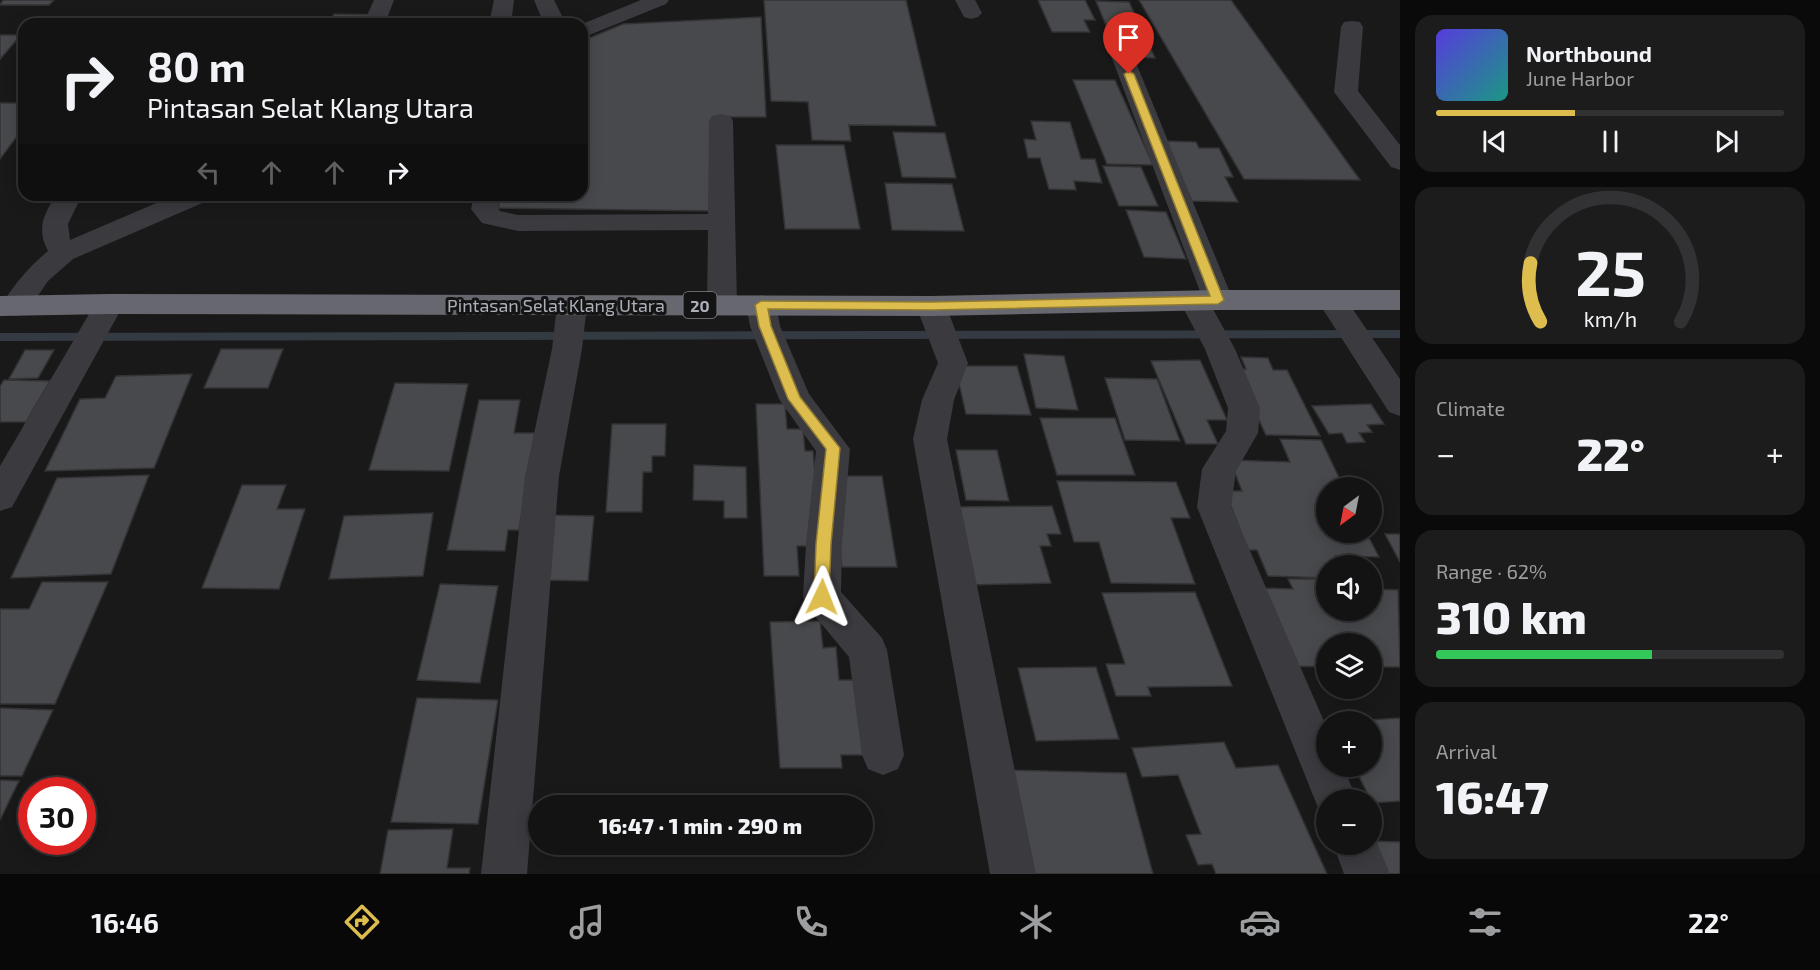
<!DOCTYPE html>
<html lang="en">
<head>
<meta charset="utf-8">
<style>
	body { margin:0; font-family:"Exo 2",sans-serif; background:#1c1c1d; color:#f1f3f6; height:100vh; display:flex; flex-direction:column; font-size:22px; white-space:nowrap }
	* { box-sizing:border-box; margin:0 }
	p { font-size:20px; color:#9d9ea0 }
	.icon { flex:none; width:33px; height:33px; fill:none; stroke:currentColor; stroke-width:2; stroke-linecap:round; stroke-linejoin:round }
	.map { position:relative; flex:1; overflow:hidden }
	.drawer { display:flex; flex-direction:column; gap:15px; padding:15px; background:#0a0a0b; width:420px }
	.drawer>* { flex:none }
	.guide { position:absolute; left:18px; top:18px; width:570px; height:183px; border-radius:18px; box-shadow:0 3px 15px #0003,0 0 0 2px #323234; background:#131314; color:#f1f3f6; overflow:hidden }
	.needle { width:39px; rotate:212deg }
	.fabs { position:absolute; left:1316px; top:477px; display:grid; gap:12px }
	.fabs a { display:grid; place-items:center; width:66px; height:66px; border-radius:50%; background:#131314; box-shadow:0 3px 15px #0003,0 0 0 2px #323234; font-size:30px }
	.speed { position:absolute; left:18px; top:777px; display:flex; gap:12px; font-size:30px; font-weight:700; text-align:center }
	.speed>* { display:grid; place-content:center; width:78px; height:78px; border-radius:50%; background:#131314; box-shadow:0 3px 15px #0003,0 0 0 2px #323234; line-height:1 }
	.speed .limit { border:9px solid #d22; background:#fff; color:#111 }
	.pin { position:absolute; display:grid; place-items:center; width:51px; height:51px; color:#fff; margin:-62px -26px; border-radius:50% 50% 50% 0; rotate:-45deg; box-shadow:0 0 6px #0007 }
	.pin .icon { rotate:45deg }
	.me { position:absolute; width:66px; margin:-33px; rotate:2deg; stroke-linejoin:round; filter:drop-shadow(0 0 4px #0008) }
	.turn { display:flex; align-items:center; gap:21px; height:126px; padding:0 30px; font-size:27px }
	.turn .icon { width:78px; height:78px; stroke-width:2.5 }
	.turn b { display:block; font-size:42px; line-height:51px }
	.lanes { display:flex; align-items:center; height:57px; padding:0 30px; background:#0003; justify-content:center; gap:30px; direction:ltr }
	.lanes .off { opacity:.35 }
	.big { font-size:45px; font-weight:800; line-height:1.1 }
	.drawer .tile { flex:1; display:flex; flex-direction:column; justify-content:center; gap:9px; min-width:0; padding:0 21px; border-radius:18px; background:#1c1c1d }
	.drawer .dial { align-items:center; gap:0 }
	.dial svg { height:156px; overflow:visible; fill:none; stroke:#323234; stroke-width:7; stroke-linecap:round; text-anchor:middle }
	.dial text { fill:#f1f3f6; stroke:none }
	.song { display:flex; align-items:center; gap:18px }
	.cover { width:72px; height:72px; border-radius:9px; background:linear-gradient(135deg,hsl(250 70% 55%),hsl(170 70% 35%)) }
	.played { height:6px; border-radius:3px; background:linear-gradient(90deg,#ddbd4e 40%,#323234 40%) }
	.keys { display:flex; justify-content:space-around; direction:ltr }
	.heat { display:flex; justify-content:space-between; align-items:center; font-size:33px; direction:ltr }
	.charge { height:9px; border-radius:4px; background:linear-gradient(90deg,#34c759 62%,#323234 0) }
	.trip { position:absolute; left:528px; top:795px; width:345px; height:60px; border-radius:30px; background:#131314; box-shadow:0 3px 15px #0003,0 0 0 2px #323234; font-weight:800; line-height:60px; text-align:center }
	.tab-bar { display:flex; height:96px; justify-content:space-around; align-items:center; background:#080808; color:#9d9ea0 }
	.tab-bar .icon { width:42px; height:42px }
	.tab-bar .on { color:#ddbd4e }
	.tab-bar b { font-size:27px; color:#f1f3f6 }
	main { display:flex; flex:1; min-height:0 }
	.map>svg:first-child { display:block }
	.lines { fill:none; stroke-linecap:round; stroke-linejoin:round }
	.stream { stroke:#343a42; stroke-width:8 }
	.building { fill:#48494c; stroke:#333336; stroke-width:1.5 }
	.minor { fill:#3a3a3f; fill-rule:evenodd }
	.highway { fill:#67686f; fill-rule:evenodd }
	.route { fill:#ddbd4e; stroke:#907b33; stroke-width:1.5 }
	.labels { text-anchor:middle; dominant-baseline:central; stroke-width:6; stroke-linejoin:round; paint-order:stroke }
	.shield { fill:#141415; stroke:#7f8087; stroke-width:1.5 }
	.shield-label { font-size:16px; font-weight:bold; fill:#adafb8 }
	.street-label { font-size:18px; fill:#adafb8; stroke:#141415 }
</style>
</head>
<body>
<main>
<div class="map">
<svg width="1400" height="874" viewBox="0 0 1400 874">
	<rect width="100%" height="100%" fill="#19191a"/>
	<g class="lines">
		<path class="stream" d="M0,337L1400,334"/>
	</g>
	<path class="building" d="M3,0H54L49,5H0Z
		M764,0H906L936,126L849,125L851,141L812,140L808,102L771,101Z
		M1038,0H1085L1095,20H1084L1090,32H1052Z
		M1139,0H1231L1360,180L1244,179Z
		M1096,1L1129,2L1143,31L1108,30Z
		M334,14L382,15L378,24H328Z
		M761,17L766,117H716V211L498,208L501,195H582V41L623,24Z
		M1115,31L1143,32L1155,58L1126,57Z
		M0,35H21L0,59Z
		M1073,80H1115L1153,165L1107,164Z
		M0,103H24V127L0,159Z
		M1031,121L1070,122L1081,159H1095L1102,183L1074,181L1076,190L1049,189L1040,158H1028L1024,139L1036,140Z
		M893,132L945,133L956,178L902,177Z
		M1164,141L1196,142L1199,148H1219L1233,177H1225L1238,202L1192,201Z
		M776,145H844L860,229H785Z
		M1103,166L1141,167L1158,206H1119Z
		M885,183L952,184L964,231L892,230Z
		M1126,210L1166,212L1186,259L1144,257Z
		M221,349H283L268,388H204Z
		M25,350H54L38,378L9,379Z
		M1024,354L1064,356L1078,410L1036,408Z
		M1241,357L1268,358L1273,370H1287L1320,436L1266,435L1235,369H1246Z
		M1200,360L1227,420H1207L1218,444H1186L1151,361Z
		M955,366H1017L1031,415L966,414Z
		M192,374L154,468L45,471L80,399L105,398L116,376Z
		M1105,378L1157,379L1180,441L1125,440Z
		M4,380L50,381L26,422H0V386Z
		M395,383L468,384L449,471L369,470Z
		M479,400H520L514,433H535L519,530H508L505,551L447,550Z
		M756,404H785L787,429H803L805,451H813L820,528L813,546H797L799,576H764Z
		M1371,404L1384,424L1367,425L1372,432L1359,433L1365,442L1347,443L1342,433L1329,434L1312,406Z
		M1040,418H1115L1135,475H1057Z
		M612,424H666L665,456H652V472H643L642,512H606Z
		M1280,439L1321,440L1344,488H1326V532H1366L1379,557L1335,556L1340,566H1326V578L1268,576L1257,550H1248L1225,491H1242L1230,460L1290,462Z
		M956,450H997L1009,501L966,500Z
		M694,465L746,467L747,518H724V501L693,500Z
		M149,475L111,574L11,578L57,478Z
		M831,476H882L897,567H842Z
		M1057,481L1176,482L1190,518H1171L1195,584L1111,583L1099,542H1074Z
		M242,485H286L277,509H305L279,589L202,588Z
		M1052,506L1061,534H1047L1051,546H1040L1051,583L972,585L954,507Z
		M433,513L423,576L329,579L344,516Z
		M545,515L594,516L588,581L537,580Z
		M1385,534H1400V562Z
		M1288,579H1326V610H1371V589L1398,590L1400,667H1371V644H1326V667L1291,666L1259,588L1293,589Z
		M42,582H108L55,704H0V609H29Z
		M440,584L498,586L480,683L417,680Z
		M1195,592L1232,686L1148,687L1151,696H1116L1106,664H1125L1102,593Z
		M820,621L823,648L836,647L839,680H857L867,755H841L842,768H780L770,622Z
		M1096,667L1119,739L1036,741L1018,668Z
		M417,698L498,700L478,824L391,822Z
		M0,708L53,710L22,776H0Z
		M1400,718V801L1372,803L1354,766H1371V722H1335Z
		M1224,742L1236,768L1278,765L1327,874H1216L1212,864L1198,865L1186,835L1201,834L1178,775L1142,777L1132,748Z
		M1009,770L1126,773L1153,874H1029Z
		M0,780L19,781L0,820Z
		M453,829L447,868H470L469,874H380L388,830Z
		M1371,841L1400,842V874H1378Z"/>
	<g class="lines">
		<path class="minor" d="M374,0H394L385,24H363Z
			M494,0H514L511,24H489Z
			M534,0H554L566,24H544Z
			M641,0H669L666,4L582,38V24Z
			M955,0H975L982,13L978,17L971,19L964,17Z
			M1352,21L1360,22L1363,27L1358,91L1400,145V170L1391,167L1334,92L1341,27L1344,22Z
			M1121,46L1129,48L1132,53L1233,300L1228,307L1218,310L1213,309L1235,349L1260,408L1258,433L1236,471L1231,507L1326,726V766H1343L1357,800H1326V817L1321,815L1197,507L1202,469L1226,431L1228,408L1205,349L1180,302L1185,295L1195,292L1201,294L1110,53L1113,48Z
			M721,114L730,116L733,121L737,305L732,312L722,315L712,312L707,305L708,230L518,231L482,223L471,209L474,195H500L498,208L500,211L518,215L708,214L709,121L712,116Z
			M56,195H82L68,224L70,240L175,195H211L207,201L73,259L48,281L26,313L16,316L6,313L1,306C14,284 29,267 48,251C36,229 44,214 56,195Z
			M1332,290L1342,293L1400,379V416L1389,412L1317,300L1322,293Z
			M109,294L119,297L124,304L12,507L0,511V466L99,297Z
			M572,295L582,298L587,305L582,349L559,476L527,874H481L525,476L552,349L557,305L562,298Z
			M761,295L771,298L776,305L780,326L809,394L850,449L842,544L841,592L882,638L887,650L904,755L898,769L883,775L868,769L862,755L849,657L809,609L803,597L806,544L816,451L779,399L750,326L746,305L751,298Z
			M931,296L941,299L946,306L968,363L954,400L947,439L1036,874H990L913,439L922,400L938,363L916,306L921,299Z
			M1371,829L1390,874H1344L1333,844H1371Z"/>
		<path class="highway" d="M1218,290H1400V310H1218L931,316L109,314L0,316V296L109,294L931,296Z"/>
	</g>
	<path class="route" d="M1129,71L1134,74L1224,300L1218,304L931,310L768,309L771,326L800,397L840,448L831,544L829,597L827,602L822,604L816,602L814,597L816,544L826,449L788,399L759,326L755,305L761,301L931,302L1210,296L1124,74Z"/>
	<g class="labels">
		<rect class="shield" x="683.5" y="292" width="33" height="26" rx="4.5"/>
		<g class="shield-label">
			<text x="700" y="305">20</text>
		</g>
		<g class="street-label">
			<text x="556" y="305">Pintasan Selat Klang Utara</text>
		</g>
	</g>
</svg>
<div class="fabs">
<a><svg class="needle" viewBox="-14 -14 28 28"><path d="M0-13l5 13h-10z" fill="#e53935"/><path d="M0 13l5-13h-10z" fill="#9d9ea0"/></svg></a>
<a><svg class="icon" aria-label="sound" viewBox="0 0 24 24"><path d="M4 9h4l5-4v14l-5-4H4zM17 9q2 3 0 6"/></svg></a>
<a><svg class="icon" aria-label="layers" viewBox="0 0 24 24"><path d="M12 4l9 5-9 5-9-5zM3 14l9 5 9-5"/></svg></a>
<a>+</a>
<a>−</a>
</div>
<div class="speed"><div class="limit">30</div></div>
<div class="pin" style="left:1129px;top:74px;background:#d93025"><svg class="icon" aria-label="arrive" viewBox="0 0 24 24"><path d="M6 21V4h12l-3 4 3 4H6"/></svg></div>
<svg class="me" style="left:822px;top:597px" viewBox="-20 -20 40 40"><path d="M0-17L14 15 0 8-14 15z" fill="#ddbd4e" stroke="#fff" stroke-width="4"/></svg>
<div class="trip">16:47 · 1 min · 290 m</div>
<div class="guide">
<div class="turn"><svg class="icon" aria-label="right" viewBox="0 0 24 24"><path d="M7 20v-9h11M14 6l5 5-5 5"/></svg><div><b>80 m</b>Pintasan Selat Klang Utara</div></div>
<div class="lanes"><svg class="icon off" aria-label="left" viewBox="0 0 24 24"><path d="M17 20v-9H6M10 6l-5 5 5 5"/></svg><svg class="icon off" aria-label="ahead" viewBox="0 0 24 24"><path d="M12 20V5M6 11l6-6 6 6"/></svg><svg class="icon off" aria-label="ahead" viewBox="0 0 24 24"><path d="M12 20V5M6 11l6-6 6 6"/></svg><svg class="icon" aria-label="right" viewBox="0 0 24 24"><path d="M7 20v-9h11M14 6l5 5-5 5"/></svg></div>
</div>
</div>
<section class="drawer">
<div class="tile">
<div class="song"><i class="cover"></i><div><b>Northbound</b><p>June Harbor</p></div></div>
<div class="played"></div>
<div class="keys"><svg class="icon" aria-label="previous" viewBox="0 0 24 24"><path d="M18 5L8 12l10 7zM5 5v14"/></svg><svg class="icon" aria-label="pause" viewBox="0 0 24 24"><path d="M8 5v14M16 5v14"/></svg><svg class="icon" aria-label="next" viewBox="0 0 24 24"><path d="M6 5l10 7-10 7zM19 5v14"/></svg></div>
</div>
<div class="tile dial"><svg viewBox="0 0 100 80">
<path d="M14 69A42 42 0 1 1 86 69"/>
<path d="M14 69A42 42 0 0 1 9 39" stroke="#ddbd4e"/>
<text x="50" y="56" font-size="32" font-weight="700">25</text>
<text x="50" y="72" font-size="11">km/h</text>
</svg></div>
<div class="tile"><p>Climate</p>
<div class="heat"><a>−</a><b class="big">22°</b><a>+</a></div>
</div>
<div class="tile"><p>Range · 62%</p><b class="big">310 km</b><div class="charge"></div></div>
<div class="tile"><p>Arrival</p><b class="big">16:47</b></div>
</section>
</main>
<nav class="tab-bar">
<b>16:46</b>
<svg class="icon on" aria-label="directions" viewBox="0 0 24 24"><path d="M12 3l9 9-9 9-9-9zM9 14v-3h6M13 9l2 2-2 2"/></svg>
<svg class="icon" aria-label="music" viewBox="0 0 24 24"><path d="M9 18V5l10-2v13"/><circle cx="6" cy="18" r="3"/><circle cx="16" cy="16" r="3"/></svg>
<svg class="icon" aria-label="phone" viewBox="0 0 24 24"><path d="M5 4h4l2 5-3 2q2 4 5 5l2-3 5 2v4C11 20 4 13 5 4z"/></svg>
<svg class="icon" aria-label="climate" viewBox="0 0 24 24"><path d="M12 3v18M4 7l16 10M4 17L20 7"/></svg>
<svg class="icon" aria-label="car" viewBox="0 0 24 24"><path d="M5 17H2v-5l4-1 3-4h7l3 4 3 1v5h-3M9 17h6M6 11h13"/><circle cx="7" cy="17" r="2"/><circle cx="17" cy="17" r="2"/></svg>
<svg class="icon" aria-label="filters" viewBox="0 0 24 24"><path d="M4 7h16M4 17h16"/><circle cx="9" cy="7" r="2"/><circle cx="15" cy="17" r="2"/></svg>
<b>22°</b>
</nav>
</body>
</html>
